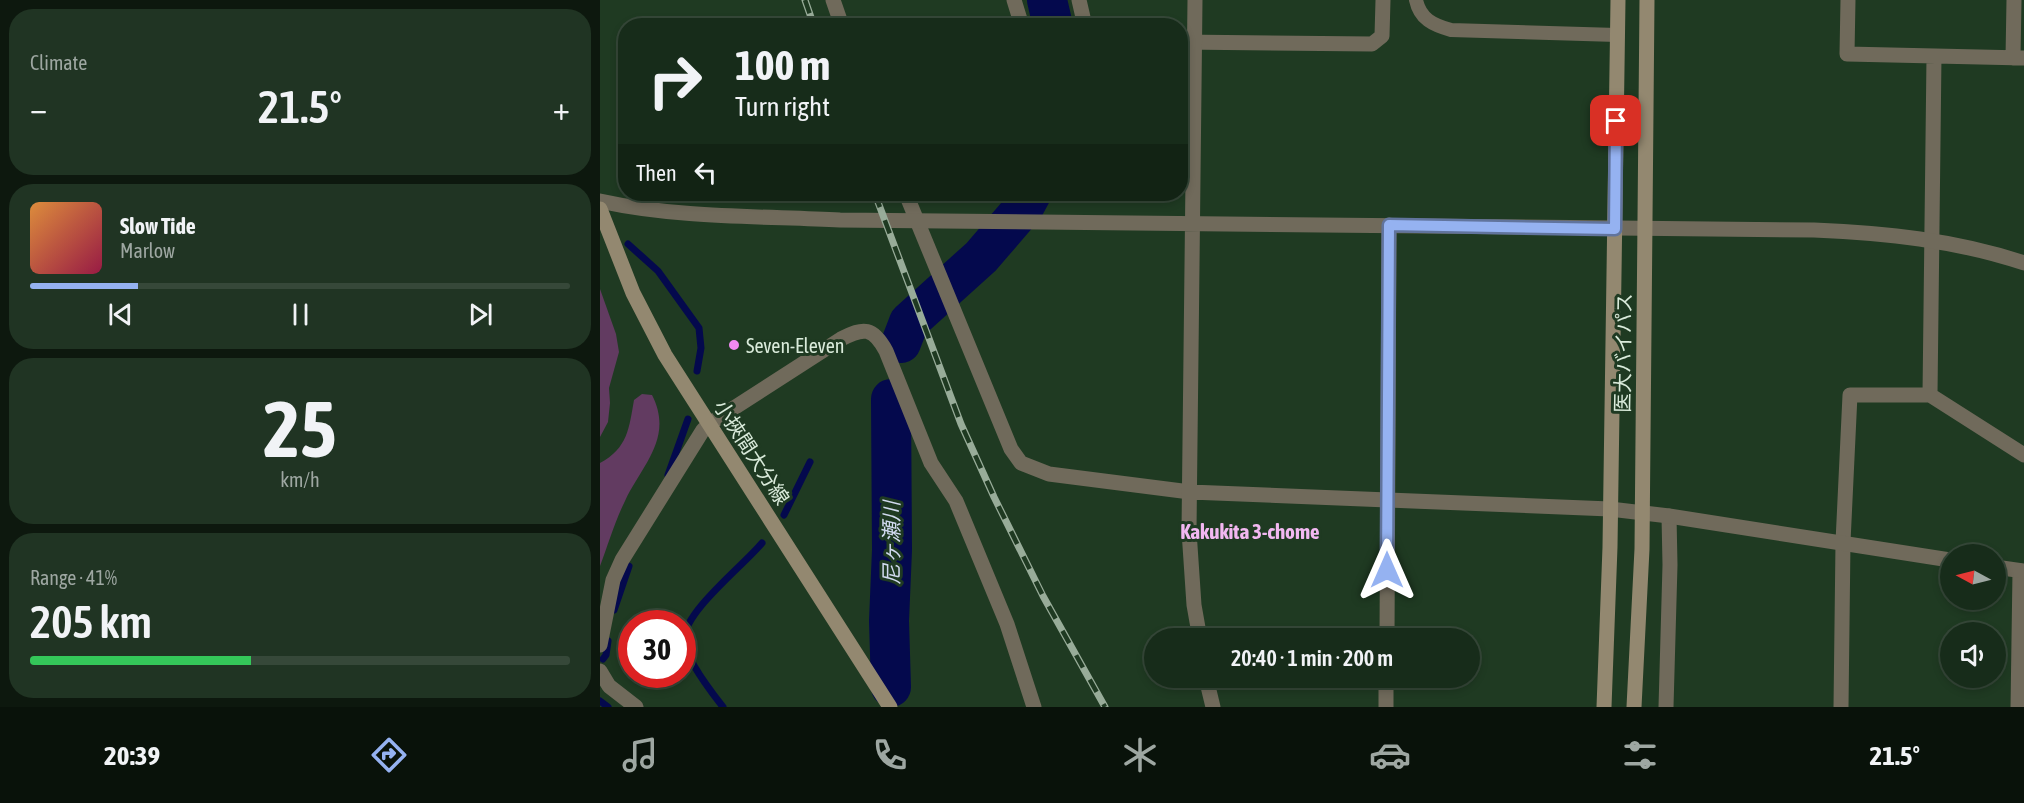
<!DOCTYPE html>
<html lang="en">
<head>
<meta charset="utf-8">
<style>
	body { margin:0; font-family:"Asap Condensed","Noto Sans JP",sans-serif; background:#203423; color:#f1f3f6; height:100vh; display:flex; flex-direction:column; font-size:22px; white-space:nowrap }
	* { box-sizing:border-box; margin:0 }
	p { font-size:20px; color:#9ea7a2 }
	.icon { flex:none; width:33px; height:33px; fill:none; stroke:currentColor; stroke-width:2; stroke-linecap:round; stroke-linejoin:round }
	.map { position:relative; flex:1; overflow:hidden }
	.sheet { display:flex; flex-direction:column; gap:9px; padding:9px; background:#0d180e; width:600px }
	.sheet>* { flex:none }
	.top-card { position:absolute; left:18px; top:18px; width:570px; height:183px; border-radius:24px; box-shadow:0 3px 9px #0003,0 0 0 2px #364839; background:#172c1a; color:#f1f3f6; overflow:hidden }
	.needle { width:39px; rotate:277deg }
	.tools { position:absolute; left:1340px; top:544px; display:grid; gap:12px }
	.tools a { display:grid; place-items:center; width:66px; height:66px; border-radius:50%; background:#172c1a; box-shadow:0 3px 9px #0003,0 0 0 2px #364839; font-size:30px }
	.speed { position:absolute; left:18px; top:610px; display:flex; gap:12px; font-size:30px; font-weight:700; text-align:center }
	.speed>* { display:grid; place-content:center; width:78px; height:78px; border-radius:50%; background:#172c1a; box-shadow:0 3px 9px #0003,0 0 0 2px #364839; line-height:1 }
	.speed .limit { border:9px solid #d22; background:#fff; color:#111 }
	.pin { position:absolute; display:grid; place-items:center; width:51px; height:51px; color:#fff; margin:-26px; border-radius:12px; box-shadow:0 3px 9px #0006 }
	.me { position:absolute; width:66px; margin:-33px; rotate:0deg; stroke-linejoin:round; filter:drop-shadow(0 0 4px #0008) }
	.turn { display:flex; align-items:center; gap:21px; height:126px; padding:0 18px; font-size:27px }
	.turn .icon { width:78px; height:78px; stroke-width:2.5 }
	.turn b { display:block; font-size:42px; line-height:51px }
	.then { display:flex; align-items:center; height:57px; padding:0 18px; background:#0003; gap:12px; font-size:22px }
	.big { font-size:45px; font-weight:600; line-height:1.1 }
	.sheet .tile { flex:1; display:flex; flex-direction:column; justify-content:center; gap:9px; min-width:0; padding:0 21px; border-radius:24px; background:#203423 }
	.sheet .dial { align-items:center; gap:0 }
	.dial b { font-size:78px; line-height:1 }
	.song { display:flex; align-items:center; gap:18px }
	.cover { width:72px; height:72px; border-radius:9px; background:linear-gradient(135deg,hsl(30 70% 55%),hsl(340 70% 35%)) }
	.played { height:6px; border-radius:3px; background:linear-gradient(90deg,#95b2f1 20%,#364839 20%) }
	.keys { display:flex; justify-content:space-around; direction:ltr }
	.heat { display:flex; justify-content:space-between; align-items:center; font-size:33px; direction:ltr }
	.charge { height:9px; border-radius:4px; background:linear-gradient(90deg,#34c759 41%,#364839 0) }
	.trip { position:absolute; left:544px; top:628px; width:336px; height:60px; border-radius:30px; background:#172c1a; box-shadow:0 3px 9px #0003,0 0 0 2px #364839; font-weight:600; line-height:60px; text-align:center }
	.tab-bar { display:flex; height:96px; justify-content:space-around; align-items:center; background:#09120a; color:#9ea7a2 }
	.tab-bar .icon { width:42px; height:42px }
	.tab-bar .selected { color:#95b2f1 }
	.tab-bar b { font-size:27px; color:#f1f3f6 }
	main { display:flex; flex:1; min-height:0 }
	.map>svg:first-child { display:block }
	.green { fill:#623b61 }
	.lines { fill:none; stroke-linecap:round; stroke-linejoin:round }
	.stream { stroke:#04094d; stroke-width:7 }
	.river { stroke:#04094d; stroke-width:40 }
	.service { stroke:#706a5b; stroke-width:14 }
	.minor { stroke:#706a5b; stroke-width:15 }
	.tertiary { stroke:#706a5b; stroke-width:15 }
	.secondary { stroke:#938870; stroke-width:15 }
	.rail-casing { stroke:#98ac99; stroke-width:7 }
	.rail { stroke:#1f3a22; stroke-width:4.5; stroke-dasharray:14; stroke-linecap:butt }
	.route-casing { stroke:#61749d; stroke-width:15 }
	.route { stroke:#95b2f1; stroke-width:10 }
	.poi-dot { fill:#f28af2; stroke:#1f3a22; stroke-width:2 }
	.labels { text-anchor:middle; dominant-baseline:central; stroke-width:6; stroke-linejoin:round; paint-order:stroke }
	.poi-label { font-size:20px; fill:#daebdb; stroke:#1f3a22; text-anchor:start }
	.street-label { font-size:20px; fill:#daebdb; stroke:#1f3a22 }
	.neighbourhood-label { font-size:21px; font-weight:bold; fill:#f2b8f1; stroke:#1f3a22 }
	.water-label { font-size:21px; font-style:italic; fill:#d1daef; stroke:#1f3a22 }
</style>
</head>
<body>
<main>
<section class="sheet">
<div class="tile"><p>Climate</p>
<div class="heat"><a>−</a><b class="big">21.5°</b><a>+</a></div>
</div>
<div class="tile">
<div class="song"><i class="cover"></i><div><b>Slow Tide</b><p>Marlow</p></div></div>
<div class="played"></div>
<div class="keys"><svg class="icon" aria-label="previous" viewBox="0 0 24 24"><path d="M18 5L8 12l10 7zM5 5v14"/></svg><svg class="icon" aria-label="pause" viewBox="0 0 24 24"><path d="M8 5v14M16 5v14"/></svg><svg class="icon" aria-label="next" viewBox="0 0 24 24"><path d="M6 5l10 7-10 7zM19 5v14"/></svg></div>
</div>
<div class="tile dial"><b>25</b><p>km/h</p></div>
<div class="tile"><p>Range · 41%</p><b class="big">205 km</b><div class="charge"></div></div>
</section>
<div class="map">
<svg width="1424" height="707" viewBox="0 0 1424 707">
	<rect width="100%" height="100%" fill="#1f3a22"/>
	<path class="green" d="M0,289L16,334L19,352L9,388L10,403L8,422L0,437Z
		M42,394L52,395C74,438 42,465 25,501C15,521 8,545 0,566V463C28,448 29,428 34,400Z"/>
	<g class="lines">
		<path class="stream" d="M28,244L58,271L99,328L101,348L97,371
			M68,475L88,419
			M184,515L210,462
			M14,610L29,566
			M3,659L6,655L8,641
			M0,701L8,707
			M123,707C112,693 84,657 84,639C85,611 143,566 162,543"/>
		<path class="river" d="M447,0L453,26
			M301,343L309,322L381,257L424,207L431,194
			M291,399L292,550L289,621L291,687"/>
		<path class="service" d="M816,0C820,19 833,25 851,30L1017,35"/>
		<path class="minor" d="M233,0L242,26
			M414,0L422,26
			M479,0L485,26
			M1248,0L1247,54L1424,58
			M580,42L772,44L782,36L783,0
			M1413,58L1414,0
			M306,194L411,449L421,463L449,474L590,492
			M1330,395L1334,56
			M787,639L789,225
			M0,645L13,580L22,560L103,430L109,424L241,339C264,327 273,327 286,351L331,463L356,501L407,624L434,707
			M0,671L9,686L36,707
			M786,707V678
			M1066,707L1070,565L1069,516
			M1241,707L1243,542L1250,395H1330L1424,455
			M1418,707L1420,571"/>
		<path class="tertiary" d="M595,0L589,531L594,605L600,639
			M0,201C77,218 161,216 240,220L1214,230C1285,233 1355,240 1424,263
			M590,492L1010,509L1069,516L1350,560
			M1395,567L1424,571
			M606,678L613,707"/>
		<path class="secondary" d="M0,209L33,293L65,355L290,707
			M1004,707L1010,547L1018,0
			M1034,707L1042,549L1047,0"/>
		<g class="rail-casing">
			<path id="rail" d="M205,0L214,26
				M275,194L361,424L394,497L443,596L505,707"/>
		</g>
		<use href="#rail" class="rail"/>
	</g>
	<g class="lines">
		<g class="route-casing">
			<path id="route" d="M787,570L789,225L1015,229L1016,121"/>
		</g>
		<use href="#route" class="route"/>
	</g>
	<circle class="poi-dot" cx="134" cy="345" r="6"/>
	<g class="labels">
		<g class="poi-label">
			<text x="146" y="345">Seven-Eleven</text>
		</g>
		<g class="street-label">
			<text transform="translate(1023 353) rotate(-89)">医大バイパス</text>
			<text transform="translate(152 452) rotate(57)">小挾間大分線</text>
		</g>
		<g class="neighbourhood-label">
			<text x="650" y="531">Kakukita 3-chome</text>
		</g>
		<g class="water-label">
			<text transform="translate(291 543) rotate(-90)">尼ヶ瀬川</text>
		</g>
	</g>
</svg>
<div class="tools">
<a><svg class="needle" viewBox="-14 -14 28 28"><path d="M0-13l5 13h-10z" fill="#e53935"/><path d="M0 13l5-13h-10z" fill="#9ea7a2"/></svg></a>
<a><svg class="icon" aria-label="sound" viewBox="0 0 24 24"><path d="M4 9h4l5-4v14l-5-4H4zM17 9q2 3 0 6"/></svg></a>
</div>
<div class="speed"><div class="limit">30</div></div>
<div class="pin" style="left:1016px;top:121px;background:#d93025"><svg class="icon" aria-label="arrive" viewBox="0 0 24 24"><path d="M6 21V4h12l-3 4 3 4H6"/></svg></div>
<svg class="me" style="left:787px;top:570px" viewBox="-20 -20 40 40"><path d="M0-17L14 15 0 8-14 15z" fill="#95b2f1" stroke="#fff" stroke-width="4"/></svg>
<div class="trip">20:40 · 1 min · 200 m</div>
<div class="top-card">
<div class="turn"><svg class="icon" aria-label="right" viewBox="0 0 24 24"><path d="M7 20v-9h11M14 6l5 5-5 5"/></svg><div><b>100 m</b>Turn right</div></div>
<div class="then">Then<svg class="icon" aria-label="left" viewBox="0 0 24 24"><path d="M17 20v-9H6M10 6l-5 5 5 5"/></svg></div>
</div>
</div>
</main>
<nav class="tab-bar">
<b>20:39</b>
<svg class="icon selected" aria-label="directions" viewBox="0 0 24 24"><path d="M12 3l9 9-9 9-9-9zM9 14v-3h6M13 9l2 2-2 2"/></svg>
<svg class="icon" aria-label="music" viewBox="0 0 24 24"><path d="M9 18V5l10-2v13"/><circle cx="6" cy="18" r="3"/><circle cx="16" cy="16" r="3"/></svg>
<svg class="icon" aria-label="phone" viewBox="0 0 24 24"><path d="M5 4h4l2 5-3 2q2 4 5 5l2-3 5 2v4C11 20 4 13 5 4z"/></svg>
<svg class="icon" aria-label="climate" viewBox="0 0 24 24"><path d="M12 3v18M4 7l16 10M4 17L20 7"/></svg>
<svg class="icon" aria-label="car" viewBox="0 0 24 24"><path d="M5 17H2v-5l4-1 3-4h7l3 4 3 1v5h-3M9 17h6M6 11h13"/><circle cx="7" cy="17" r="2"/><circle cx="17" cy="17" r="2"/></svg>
<svg class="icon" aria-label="filters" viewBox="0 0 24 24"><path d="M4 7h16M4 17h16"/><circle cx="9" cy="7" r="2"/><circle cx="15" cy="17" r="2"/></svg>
<b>21.5°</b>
</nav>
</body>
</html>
